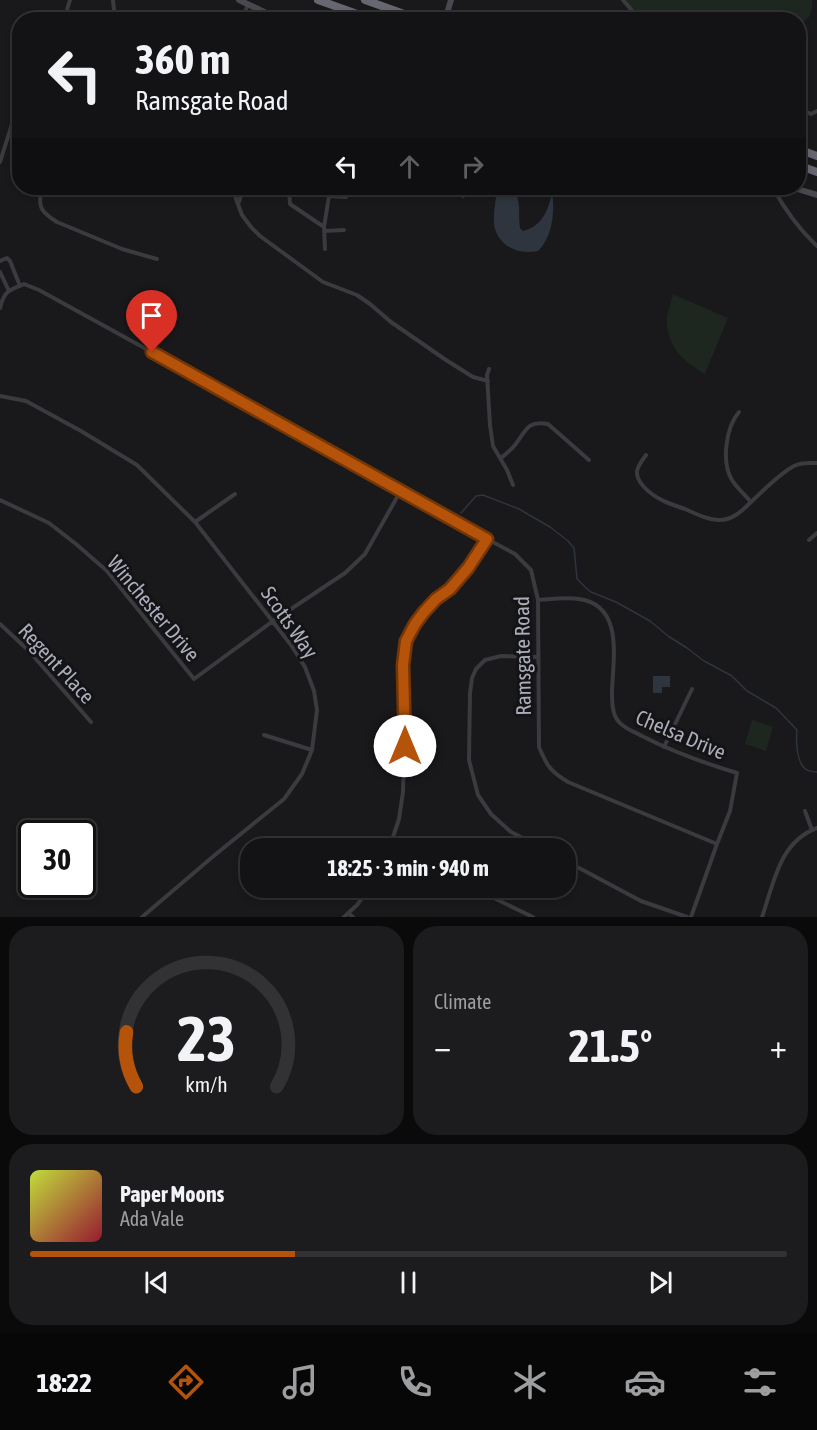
<!DOCTYPE html>
<html lang="en">
<head>
<meta charset="utf-8">
<style>
	body { margin:0; font-family:"Asap Condensed",sans-serif; background:#1c1b1d; color:#f1f3f6; height:100vh; display:flex; flex-direction:column; font-size:22px; white-space:nowrap }
	* { box-sizing:border-box; margin:0 }
	p { font-size:20px; color:#9d9ea0 }
	.icon { flex:none; width:33px; height:33px; fill:none; stroke:currentColor; stroke-width:2; stroke-linecap:round; stroke-linejoin:round }
	.map { position:relative; height:917px; overflow:hidden }
	.panel { display:flex; flex-direction:column; gap:9px; padding:9px; background:#0a0a0b; flex:1 }
	.panel>* { flex:none }
	.hud { position:absolute; left:12px; top:12px; width:794px; height:183px; border-radius:24px; box-shadow:0 3px 9px #0003,0 0 0 2px #323234; background:#131214; color:#f1f3f6; overflow:hidden }
	.speed { position:absolute; left:18px; top:820px; display:flex; gap:12px; font-size:30px; font-weight:700; text-align:center }
	.speed>* { display:grid; place-content:center; width:78px; height:78px; border-radius:50%; background:#131214; box-shadow:0 3px 9px #0003,0 0 0 2px #323234; line-height:1 }
	.speed .limit { border:3px solid #111; border-radius:9px; background:#fff; color:#111 }
	.pin { position:absolute; display:grid; place-items:center; width:51px; height:51px; color:#fff; margin:-62px -26px; border-radius:50% 50% 50% 0; rotate:-45deg; box-shadow:0 0 6px #0007 }
	.pin .icon { rotate:45deg }
	.me { position:absolute; width:66px; margin:-33px; rotate:0deg; stroke-linejoin:round; filter:drop-shadow(0 0 4px #0008) }
	.turn { display:flex; align-items:center; gap:21px; height:126px; padding:0 24px; font-size:27px }
	.turn .icon { width:78px; height:78px; stroke-width:2.5 }
	.turn b { display:block; font-size:42px; line-height:51px }
	.lanes { display:flex; align-items:center; height:57px; padding:0 24px; background:#0003; justify-content:center; gap:30px; direction:ltr }
	.lanes .off { opacity:.35 }
	.big { font-size:45px; font-weight:700; line-height:1.1 }
	.panel .tile { flex:1; display:flex; flex-direction:column; justify-content:center; gap:9px; min-width:0; padding:0 21px; border-radius:24px; background:#1c1b1d }
	.panel .dial { align-items:center; gap:0 }
	.dial svg { height:156px; overflow:visible; fill:none; stroke:#323234; stroke-width:7; stroke-linecap:round; text-anchor:middle }
	.dial text { fill:#f1f3f6; stroke:none }
	.song { display:flex; align-items:center; gap:18px }
	.cover { width:72px; height:72px; border-radius:9px; background:linear-gradient(135deg,hsl(70 70% 55%),hsl(350 70% 35%)) }
	.played { height:6px; border-radius:3px; background:linear-gradient(90deg,#b45309 35%,#323234 35%) }
	.keys { display:flex; justify-content:space-around; direction:ltr }
	.heat { display:flex; justify-content:space-between; align-items:center; font-size:33px; direction:ltr }
	.panel .tiles { flex:1; display:grid; gap:9px; grid-template-columns:1fr 1fr }
	.tile:last-child { grid-column:span 2 }
	.trip { position:absolute; left:240px; top:838px; width:336px; height:60px; border-radius:24px; background:#131214; box-shadow:0 3px 9px #0003,0 0 0 2px #323234; font-weight:700; line-height:60px; text-align:center }
	.dock { display:flex; height:96px; justify-content:space-around; align-items:center; background:#080708; color:#9d9ea0 }
	.dock .icon { width:42px; height:42px }
	.dock .on { color:#b45309 }
	.dock b { font-size:27px; color:#f1f3f6 }
	.map>svg:first-child { display:block }
	.green { fill:#1e2620 }
	.water { fill:#2f353e }
	.lines { fill:none; stroke-linecap:round; stroke-linejoin:round }
	.stream { stroke:#2f353e; stroke-width:1.5 }
	.street { stroke:#3a3a3f; stroke-width:4 }
	.secondary { stroke:#48494f; stroke-width:6 }
	.highway { stroke:#666770; stroke-width:8 }
	.route-casing { stroke:#753606; stroke-width:15 }
	.route { stroke:#b45309; stroke-width:10 }
	.labels { text-anchor:middle; dominant-baseline:central; stroke-width:6; stroke-linejoin:round; paint-order:stroke }
	.street-label { font-size:21px; fill:#abaeba; stroke:#141316 }
</style>
</head>
<body>
<div class="map">
<svg width="817" height="917" viewBox="0 0 817 917">
	<rect width="100%" height="100%" fill="#19181b"/>
	<path class="green" d="M625,0H812C813,15 809,18 798,27V20L641,19Z
		M673,294L728,318L705,374C683,362 666,346 667,318C668,310 671,302 673,294Z
		M752,720L773,727L766,751L745,744Z"/>
	<path class="water" d="M501,188H512C522,199 518,213 520,228L523,231C542,227 549,209 552,192C555,211 553,236 538,251C521,255 501,248 495,229C493,222 494,212 495,205C496,197 496,193 501,188Z
		M653,676H670V687H662V693H653Z"/>
	<g class="lines">
		<path class="stream" d="M461,513L476,496L483,495L519,509L550,527L568,541L574,548L577,579L585,587L591,592L616,602L650,621L668,636L687,648L704,661L732,676L747,691L776,708L797,730C796,740 796,764 807,770C808,771 815,772 817,772"/>
		<path class="street" d="M113,0L115,20
			M623,0L640,20
			M64,20L70,0
			M241,20L248,5
			M798,108L811,114L817,111
			M0,162L20,99
			M42,188C37,207 41,212 57,222L122,249L157,259
			M235,188L236,199L242,215L251,227L260,236L323,282L357,295L370,304L391,322L446,360L473,377L488,381
			M289,188L290,204L324,227L329,196L328,188
			M773,188C784,208 800,230 817,246
			M329,196L346,197
			M463,196L465,188
			M238,204L240,199L243,188
			M324,227L325,249
			M324,231L344,230
			M0,261L7,258L10,261L20,286
			M0,272L9,291
			M0,308C4,291 9,290 24,284L39,290L208,383L400,492L515,554L531,570L538,600L539,747C547,766 550,771 568,782L717,844
			M489,369L487,375L490,425L493,446L507,470L513,485
			M0,396L26,401L81,431L137,465L195,522L291,645L305,667L314,691L317,710L312,750L302,774L284,799L216,854L142,917
			M739,412C726,427 721,462 732,480C737,488 745,495 751,502
			M646,455C637,467 632,474 644,487C655,499 670,504 685,509C696,514 708,520 720,520C733,520 743,510 751,502C764,490 779,474 794,466C801,462 810,463 817,463
			M501,458C506,454 511,450 515,445C526,431 527,420 548,424L589,460
			M0,500L49,523L76,544L107,571L194,679L273,621L345,573L365,554L400,492
			M195,522L235,494
			M809,540L817,533
			M538,600C551,599 566,597 579,599C624,605 613,659 612,691C612,701 612,715 619,722C625,729 635,732 642,736C673,752 704,763 737,773L730,811L717,844L691,917
			M0,624L28,650L91,722
			M537,657L501,656L485,660L476,669L472,678L470,693L469,760L478,795L491,814L511,832L544,849
			M264,735L312,750
			M664,747L692,689
			M805,811L812,830
			M389,849L399,819L403,792L405,709L403,665L406,641L415,624L424,612L436,599L450,589L468,568L487,539
			M566,861L641,901L687,917
			M473,888L533,917
			M348,913L353,917
			M344,917L357,905L369,888
			M762,917C774,883 779,842 817,828"/>
		<path class="secondary" d="M239,0L281,20
			M445,20L451,0
			M794,188L817,195"/>
		<path class="highway" d="M318,0L374,20
			M365,0L421,20
			M798,149L817,156
			M798,165L817,172"/>
	</g>
	<g class="lines">
		<g class="route-casing">
			<path id="route" d="M152,352L487,539L468,568L450,589L436,599L424,612L415,624L406,641L403,665L405,746"/>
		</g>
		<use href="#route" class="route"/>
	</g>
	<g class="labels">
		<g class="street-label">
			<text transform="translate(154 608) rotate(50)">Winchester Drive</text>
			<text transform="translate(290 622) rotate(55)">Scotts Way</text>
			<text transform="translate(522 656) rotate(-91)">Ramsgate Road</text>
			<text transform="translate(57 663) rotate(47)">Regent Place</text>
			<text transform="translate(681 734) rotate(23)">Chelsa Drive</text>
		</g>
	</g>
</svg>
<div class="speed"><div class="limit">30</div></div>
<div class="pin" style="left:152px;top:352px;background:#d93025"><svg class="icon" aria-label="arrive" viewBox="0 0 24 24"><path d="M6 21V4h12l-3 4 3 4H6"/></svg></div>
<svg class="me" style="left:405px;top:746px" viewBox="-20 -20 40 40"><circle r="19" fill="#fff"/><path d="M0-13L10 11 0 6-10 11z" fill="#b45309"/></svg>
<div class="trip">18:25 · 3 min · 940 m</div>
<div class="hud">
<div class="turn"><svg class="icon" aria-label="left" viewBox="0 0 24 24"><path d="M17 20v-9H6M10 6l-5 5 5 5"/></svg><div><b>360 m</b>Ramsgate Road</div></div>
<div class="lanes"><svg class="icon" aria-label="left" viewBox="0 0 24 24"><path d="M17 20v-9H6M10 6l-5 5 5 5"/></svg><svg class="icon off" aria-label="ahead" viewBox="0 0 24 24"><path d="M12 20V5M6 11l6-6 6 6"/></svg><svg class="icon off" aria-label="right" viewBox="0 0 24 24"><path d="M7 20v-9h11M14 6l5 5-5 5"/></svg></div>
</div>
</div>
<section class="panel">
<div class="tiles">
<div class="tile dial"><svg viewBox="0 0 100 80">
<path d="M14 69A42 42 0 1 1 86 69"/>
<path d="M14 69A42 42 0 0 1 9 41" stroke="#b45309"/>
<text x="50" y="56" font-size="32" font-weight="700">23</text>
<text x="50" y="72" font-size="11">km/h</text>
</svg></div>
<div class="tile"><p>Climate</p>
<div class="heat"><a>−</a><b class="big">21.5°</b><a>+</a></div>
</div>
<div class="tile">
<div class="song"><i class="cover"></i><div><b>Paper Moons</b><p>Ada Vale</p></div></div>
<div class="played"></div>
<div class="keys"><svg class="icon" aria-label="previous" viewBox="0 0 24 24"><path d="M18 5L8 12l10 7zM5 5v14"/></svg><svg class="icon" aria-label="pause" viewBox="0 0 24 24"><path d="M8 5v14M16 5v14"/></svg><svg class="icon" aria-label="next" viewBox="0 0 24 24"><path d="M6 5l10 7-10 7zM19 5v14"/></svg></div>
</div>
</div>
</section>
<nav class="dock">
<b>18:22</b>
<svg class="icon on" aria-label="directions" viewBox="0 0 24 24"><path d="M12 3l9 9-9 9-9-9zM9 14v-3h6M13 9l2 2-2 2"/></svg>
<svg class="icon" aria-label="music" viewBox="0 0 24 24"><path d="M9 18V5l10-2v13"/><circle cx="6" cy="18" r="3"/><circle cx="16" cy="16" r="3"/></svg>
<svg class="icon" aria-label="phone" viewBox="0 0 24 24"><path d="M5 4h4l2 5-3 2q2 4 5 5l2-3 5 2v4C11 20 4 13 5 4z"/></svg>
<svg class="icon" aria-label="climate" viewBox="0 0 24 24"><path d="M12 3v18M4 7l16 10M4 17L20 7"/></svg>
<svg class="icon" aria-label="car" viewBox="0 0 24 24"><path d="M5 17H2v-5l4-1 3-4h7l3 4 3 1v5h-3M9 17h6M6 11h13"/><circle cx="7" cy="17" r="2"/><circle cx="17" cy="17" r="2"/></svg>
<svg class="icon" aria-label="filters" viewBox="0 0 24 24"><path d="M4 7h16M4 17h16"/><circle cx="9" cy="7" r="2"/><circle cx="15" cy="17" r="2"/></svg>
</nav>
</body>
</html>
